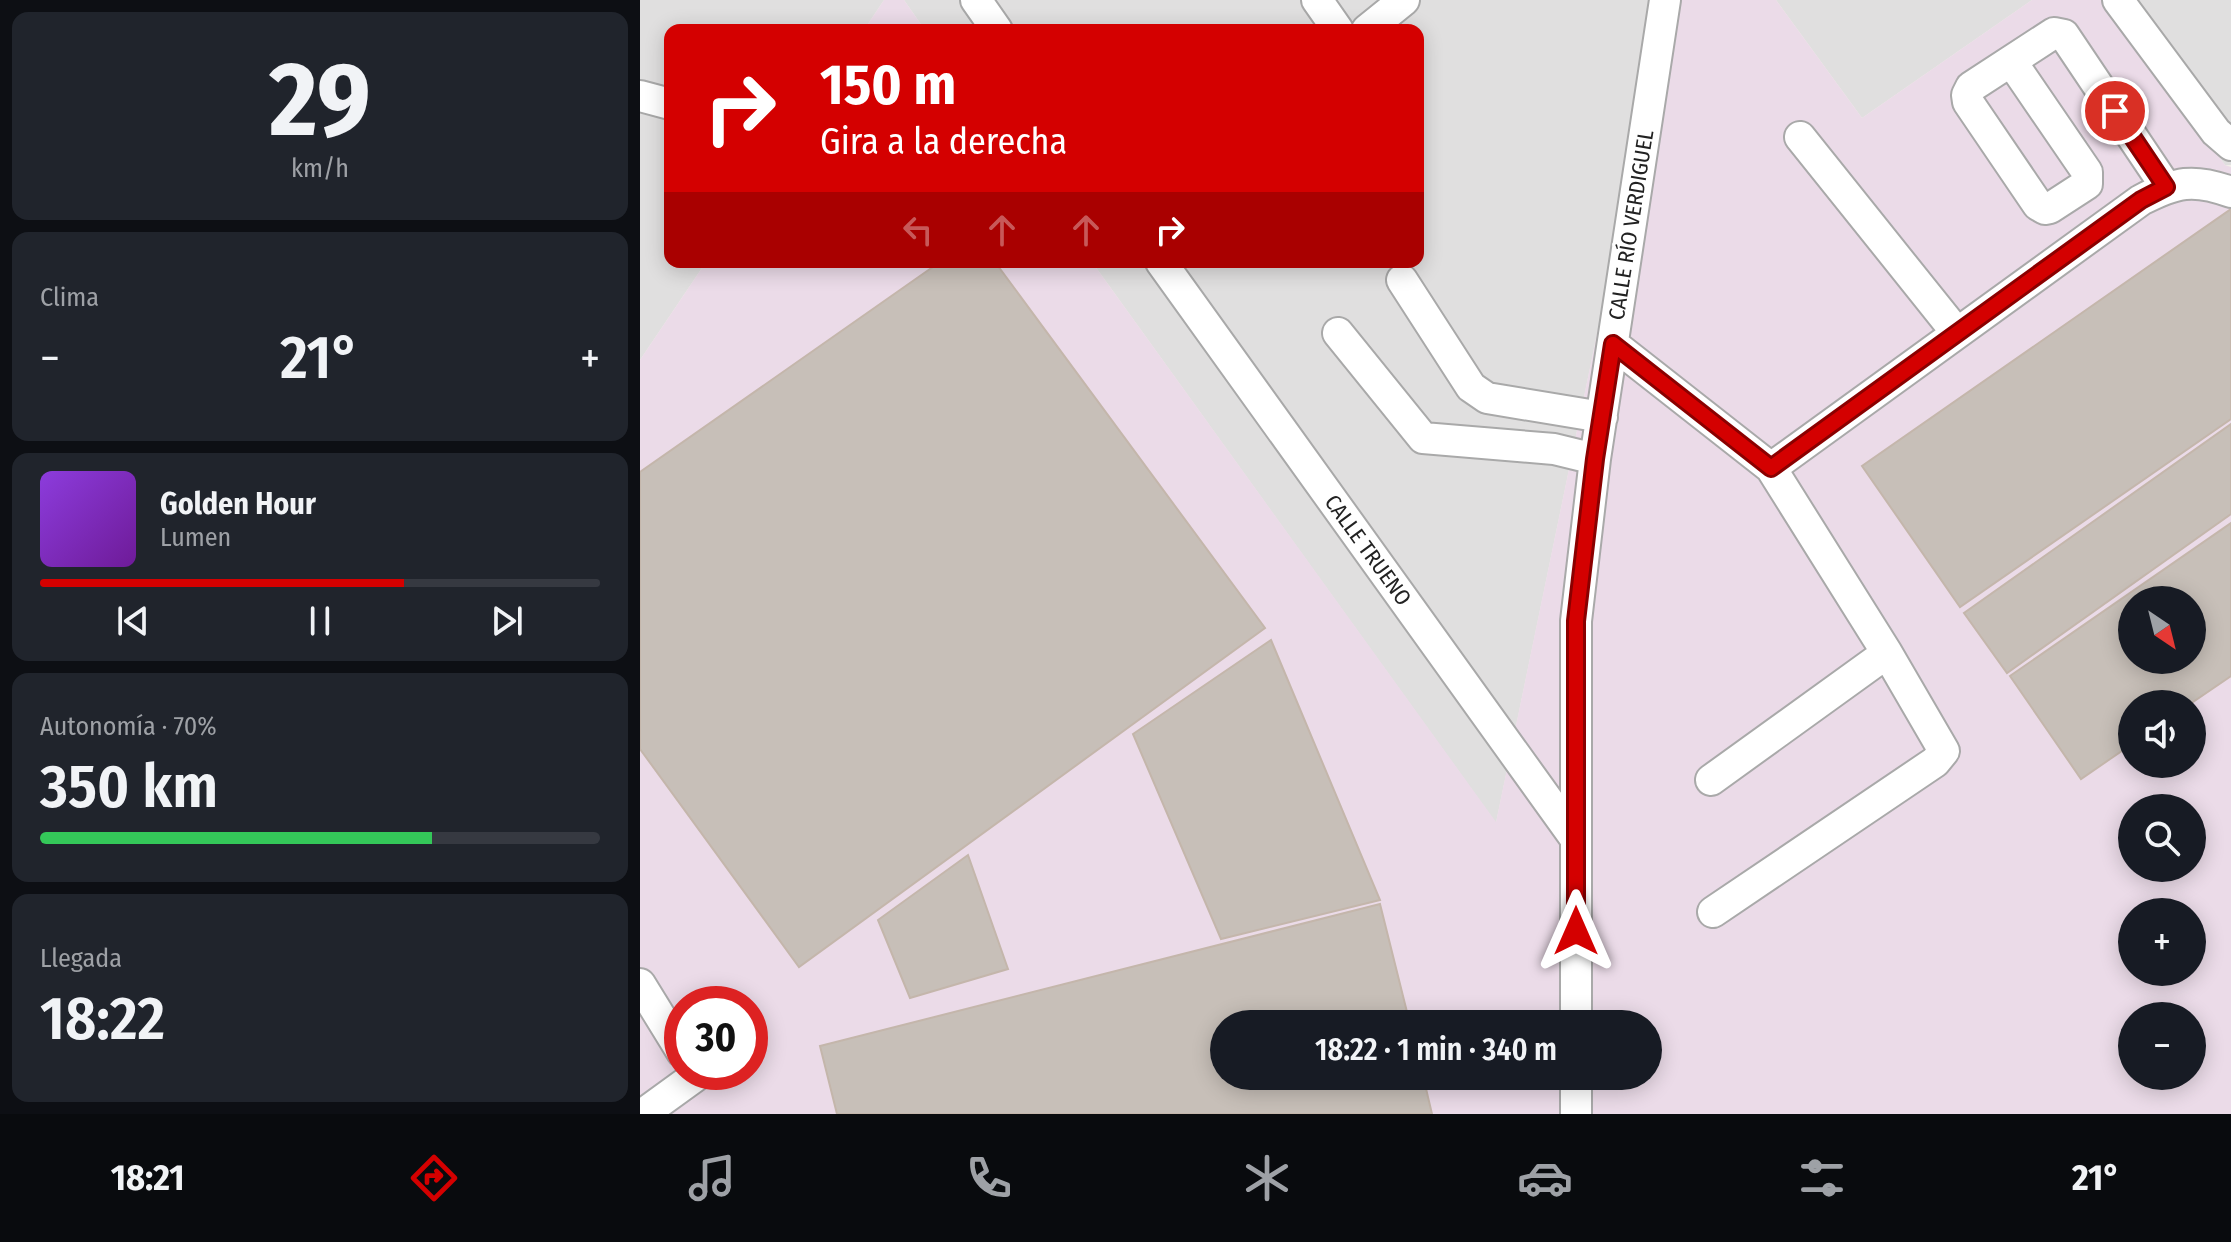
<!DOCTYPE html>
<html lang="es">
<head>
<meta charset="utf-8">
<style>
	body { margin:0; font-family:"Fira Sans Condensed",sans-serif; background:#20242c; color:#f1f3f6; height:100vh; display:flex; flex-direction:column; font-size:30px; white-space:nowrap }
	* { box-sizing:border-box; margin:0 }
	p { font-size:26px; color:#9ea1a6 }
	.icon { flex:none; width:44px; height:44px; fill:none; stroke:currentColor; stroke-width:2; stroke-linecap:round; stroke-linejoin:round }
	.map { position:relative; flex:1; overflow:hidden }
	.side { display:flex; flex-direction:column; gap:12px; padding:12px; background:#0d0f14; width:640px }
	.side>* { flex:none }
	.hud { position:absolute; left:24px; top:24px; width:760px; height:244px; border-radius:16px; box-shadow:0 4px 20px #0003; background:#d40000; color:#fff; overflow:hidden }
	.needle { width:52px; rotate:145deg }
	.buttons { position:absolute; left:1478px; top:586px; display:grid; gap:16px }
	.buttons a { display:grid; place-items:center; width:88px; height:88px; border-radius:50%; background:#171b24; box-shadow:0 4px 20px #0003; font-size:40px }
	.speed { position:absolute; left:24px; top:986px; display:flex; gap:16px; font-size:40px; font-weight:700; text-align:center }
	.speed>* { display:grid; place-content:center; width:104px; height:104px; border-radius:50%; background:#171b24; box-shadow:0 4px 20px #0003; line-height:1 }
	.speed .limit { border:12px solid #d22; background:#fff; color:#111 }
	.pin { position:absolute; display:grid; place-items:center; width:68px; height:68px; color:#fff; margin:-34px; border:4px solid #fff; border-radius:50%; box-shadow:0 2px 8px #0007 }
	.me { position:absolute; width:88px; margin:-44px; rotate:0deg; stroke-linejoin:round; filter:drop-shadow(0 0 6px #0008) }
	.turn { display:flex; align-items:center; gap:28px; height:168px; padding:0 24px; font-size:36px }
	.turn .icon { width:104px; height:104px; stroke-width:2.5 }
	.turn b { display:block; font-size:56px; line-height:68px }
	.lanes { display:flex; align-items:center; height:76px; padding:0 24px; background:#0003; justify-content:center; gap:40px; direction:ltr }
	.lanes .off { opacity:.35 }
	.big { font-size:60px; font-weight:600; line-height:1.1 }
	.side .card { flex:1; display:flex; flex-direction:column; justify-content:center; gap:12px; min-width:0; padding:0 28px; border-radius:16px; background:#20242c }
	.side .dial { align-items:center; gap:0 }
	.dial b { font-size:104px; line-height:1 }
	.song { display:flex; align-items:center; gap:24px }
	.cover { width:96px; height:96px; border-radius:12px; background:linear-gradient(135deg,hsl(270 70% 55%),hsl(280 70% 35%)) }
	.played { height:8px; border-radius:4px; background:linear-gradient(90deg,#d40000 65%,#363941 65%) }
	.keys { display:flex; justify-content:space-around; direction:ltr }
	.heat { display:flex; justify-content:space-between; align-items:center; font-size:44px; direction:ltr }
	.charge { height:12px; border-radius:6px; background:linear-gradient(90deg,#34c759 70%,#363941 0) }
	.trip { position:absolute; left:570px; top:1010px; width:452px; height:80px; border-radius:40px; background:#171b24; box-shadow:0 4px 20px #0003; font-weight:600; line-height:80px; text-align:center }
	.menu { display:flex; height:128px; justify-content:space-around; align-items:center; background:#090b0e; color:#9ea1a6 }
	.menu .icon { width:56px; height:56px }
	.menu .active { color:#d40000 }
	.menu b { font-size:36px; color:#f1f3f6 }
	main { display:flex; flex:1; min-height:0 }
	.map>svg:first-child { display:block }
	.residential { fill:#e0dfdf }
	.industrial { fill:#ebdbe8; fill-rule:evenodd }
	.building { fill:#c7bfb8; stroke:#c4b6ab; stroke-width:2; fill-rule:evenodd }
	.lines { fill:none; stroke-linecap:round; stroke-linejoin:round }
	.minor-casing { stroke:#a9a9a9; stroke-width:34 }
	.minor { stroke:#fff; stroke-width:30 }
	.route-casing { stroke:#8a0000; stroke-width:20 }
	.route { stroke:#d40000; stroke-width:14 }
	.labels { text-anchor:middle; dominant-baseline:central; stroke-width:6; stroke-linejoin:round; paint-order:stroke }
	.street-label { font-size:22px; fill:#222; stroke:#fff }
</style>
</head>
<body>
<main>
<section class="side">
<div class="card dial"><b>29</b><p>km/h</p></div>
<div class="card"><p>Clima</p>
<div class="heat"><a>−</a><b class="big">21°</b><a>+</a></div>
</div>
<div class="card">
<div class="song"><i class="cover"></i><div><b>Golden Hour</b><p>Lumen</p></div></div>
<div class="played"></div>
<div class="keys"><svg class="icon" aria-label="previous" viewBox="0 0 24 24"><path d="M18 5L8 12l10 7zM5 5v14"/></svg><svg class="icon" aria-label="pause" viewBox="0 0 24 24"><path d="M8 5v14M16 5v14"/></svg><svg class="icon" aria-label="next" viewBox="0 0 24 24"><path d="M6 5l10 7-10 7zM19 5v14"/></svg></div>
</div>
<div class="card"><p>Autonomía · 70%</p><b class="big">350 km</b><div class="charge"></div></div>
<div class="card"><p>Llegada</p><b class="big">18:22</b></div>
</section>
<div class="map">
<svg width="1591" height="1114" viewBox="0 0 1591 1114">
	<rect width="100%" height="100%" fill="#f2efe9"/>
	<path class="residential" d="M0,0H244L224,30H30V262H66L0,360Z
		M264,0H1026L856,823L452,262H778V30H285Z
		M1136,0H1392L1222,118Z
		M1464,0H1591V165H1585Z"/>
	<path class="industrial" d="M244,0H264L285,30H224Z
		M1026,0H1136L1222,118L1392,0H1464L1585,165L1591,167V1114H0V360L66,262H452L856,822ZM1492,600H1552V660H1492ZM1492,704H1552V764H1492ZM1492,808H1552V868H1492ZM1492,912H1552V972H1492ZM42,1004H110V1072H42ZM1492,1016H1552V1076H1492ZM584,1024H1008V1076H584Z"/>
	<path class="building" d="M1591,209V419L1320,607L1222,466Z
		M300,262H355L625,628L159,967L0,749V472Z
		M1591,424V514L1367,673L1324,613Z
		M1591,523V676L1550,704H1492V744L1441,779L1370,676ZM1492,600H1552V660H1492Z
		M631,640L740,900L581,939L493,734Z
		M328,855L368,969L270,998L238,920Z
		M740,904L770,1024H584V1076H783L792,1114H197L180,1046Z"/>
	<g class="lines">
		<g class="minor-casing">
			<path id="minor" d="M336,0L357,30
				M677,0L698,30
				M1478,0L1576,132L1591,145
				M727,30L764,0
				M1371,61L1447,172V184L1410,208L1405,209L1398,205L1328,102L1327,95L1331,87L1414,33L1424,35L1526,187
				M0,96L30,104
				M1160,137L1317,333
				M521,262L935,838
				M762,280L831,387L847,398L962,417
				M698,333L783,438L914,449L955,459
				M973,344L1131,468L1247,653L1304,751L1295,762L1073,912
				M1131,468L1501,200C1536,182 1553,178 1591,192
				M1071,780L1247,653
				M0,984L42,1052
				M936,1024V621L955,459L1025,0
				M936,1076V1114
				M3,1114L61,1072"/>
		</g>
		<use href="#minor" class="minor"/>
	</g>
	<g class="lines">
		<g class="route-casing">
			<path id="route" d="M936,931V621L955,459L973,344L1131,468L1501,200L1526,187L1475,111"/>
		</g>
		<use href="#route" class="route"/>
	</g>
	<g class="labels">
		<g class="street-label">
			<text transform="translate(991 225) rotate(-81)">CALLE RÍO VERDIGUEL</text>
			<text transform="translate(728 550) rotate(54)">CALLE TRUENO</text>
		</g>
	</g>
</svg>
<div class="buttons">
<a><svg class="needle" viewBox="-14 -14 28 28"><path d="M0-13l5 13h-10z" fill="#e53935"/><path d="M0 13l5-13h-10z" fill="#9ea1a6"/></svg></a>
<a><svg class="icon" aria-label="sound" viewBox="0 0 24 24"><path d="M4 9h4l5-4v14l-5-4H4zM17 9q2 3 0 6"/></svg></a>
<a><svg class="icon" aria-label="search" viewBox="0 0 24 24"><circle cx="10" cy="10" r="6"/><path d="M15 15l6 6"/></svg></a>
<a>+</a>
<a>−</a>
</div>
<div class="speed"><div class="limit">30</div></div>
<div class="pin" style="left:1475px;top:111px;background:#d93025"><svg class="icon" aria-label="arrive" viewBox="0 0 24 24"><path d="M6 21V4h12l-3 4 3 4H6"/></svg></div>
<svg class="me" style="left:936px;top:931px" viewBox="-20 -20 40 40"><path d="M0-17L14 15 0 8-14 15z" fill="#d40000" stroke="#fff" stroke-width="4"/></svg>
<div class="trip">18:22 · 1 min · 340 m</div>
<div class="hud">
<div class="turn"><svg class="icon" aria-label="right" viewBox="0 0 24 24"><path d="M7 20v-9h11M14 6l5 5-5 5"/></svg><div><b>150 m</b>Gira a la derecha</div></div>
<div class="lanes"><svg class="icon off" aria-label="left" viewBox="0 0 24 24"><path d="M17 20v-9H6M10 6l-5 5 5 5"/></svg><svg class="icon off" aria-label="ahead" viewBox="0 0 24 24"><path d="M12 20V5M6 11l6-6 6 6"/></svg><svg class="icon off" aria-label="ahead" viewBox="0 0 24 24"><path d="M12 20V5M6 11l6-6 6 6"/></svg><svg class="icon" aria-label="right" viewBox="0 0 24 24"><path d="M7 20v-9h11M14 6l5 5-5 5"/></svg></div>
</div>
</div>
</main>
<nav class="menu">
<b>18:21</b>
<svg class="icon active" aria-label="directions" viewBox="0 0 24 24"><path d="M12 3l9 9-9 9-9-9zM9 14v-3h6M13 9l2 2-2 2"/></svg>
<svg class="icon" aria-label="music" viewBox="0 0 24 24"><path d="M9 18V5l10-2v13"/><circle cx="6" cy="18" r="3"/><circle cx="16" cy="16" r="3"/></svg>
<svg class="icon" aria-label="phone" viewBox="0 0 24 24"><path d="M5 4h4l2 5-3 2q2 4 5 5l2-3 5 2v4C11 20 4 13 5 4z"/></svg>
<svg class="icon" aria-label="climate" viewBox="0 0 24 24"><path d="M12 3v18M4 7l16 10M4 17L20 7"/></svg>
<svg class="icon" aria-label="car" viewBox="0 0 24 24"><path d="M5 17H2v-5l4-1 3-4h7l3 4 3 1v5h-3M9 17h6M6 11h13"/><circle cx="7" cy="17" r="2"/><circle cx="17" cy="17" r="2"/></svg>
<svg class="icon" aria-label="filters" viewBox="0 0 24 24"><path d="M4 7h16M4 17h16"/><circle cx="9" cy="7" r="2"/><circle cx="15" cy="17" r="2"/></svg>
<b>21°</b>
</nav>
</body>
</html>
